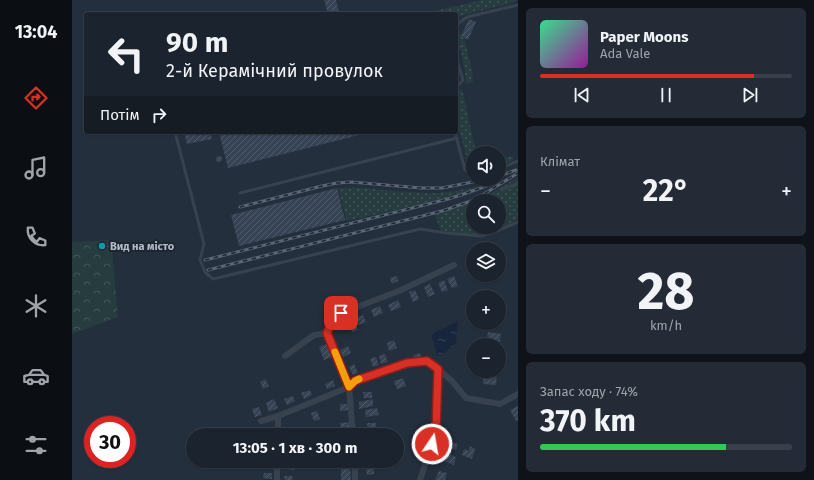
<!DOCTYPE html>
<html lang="uk">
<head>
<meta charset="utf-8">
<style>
	body { margin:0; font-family:"Fira Sans",sans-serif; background:#242b36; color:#f1f3f6; height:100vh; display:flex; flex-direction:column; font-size:15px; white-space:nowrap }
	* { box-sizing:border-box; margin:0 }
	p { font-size:13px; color:#a0a4aa }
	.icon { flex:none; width:22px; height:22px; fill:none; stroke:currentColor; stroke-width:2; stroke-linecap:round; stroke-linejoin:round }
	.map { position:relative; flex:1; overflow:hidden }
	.panel { display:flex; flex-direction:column; gap:8px; padding:8px; background:#0f1319; width:296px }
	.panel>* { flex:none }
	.hud { position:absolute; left:12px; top:12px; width:374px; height:122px; border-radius:4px; box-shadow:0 1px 3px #0004,0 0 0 1px #39404a; background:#1b232e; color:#f1f3f6; overflow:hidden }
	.tools { position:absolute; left:394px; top:146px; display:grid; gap:8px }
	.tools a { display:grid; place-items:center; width:40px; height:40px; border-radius:50%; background:#1b232e; box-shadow:0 1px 3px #0004,0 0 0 1px #39404a; font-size:20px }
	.speed { position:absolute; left:12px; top:416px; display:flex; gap:8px; font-size:20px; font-weight:700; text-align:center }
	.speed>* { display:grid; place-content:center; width:52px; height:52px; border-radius:50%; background:#1b232e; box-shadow:0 1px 3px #0004,0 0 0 1px #39404a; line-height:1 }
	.speed .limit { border:6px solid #d22; background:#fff; color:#111 }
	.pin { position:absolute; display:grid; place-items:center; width:34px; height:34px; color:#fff; margin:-17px; border-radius:8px; box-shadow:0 2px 6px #0006 }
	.me { position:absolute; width:44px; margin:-22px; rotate:12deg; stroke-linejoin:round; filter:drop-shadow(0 0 3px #0008) }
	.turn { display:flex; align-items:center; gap:14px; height:84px; padding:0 16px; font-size:18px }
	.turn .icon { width:52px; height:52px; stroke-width:2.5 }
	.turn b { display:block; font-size:28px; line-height:34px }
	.then { display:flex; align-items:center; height:38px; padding:0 16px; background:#0003; gap:8px; font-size:15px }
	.big { font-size:30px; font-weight:700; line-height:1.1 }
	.panel .card { flex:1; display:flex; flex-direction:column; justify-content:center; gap:6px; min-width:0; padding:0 14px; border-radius:6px; background:#242b36 }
	.panel .dial { align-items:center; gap:0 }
	.dial b { font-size:52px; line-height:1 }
	.song { display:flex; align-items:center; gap:12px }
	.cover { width:48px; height:48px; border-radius:6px; background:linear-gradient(135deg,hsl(150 70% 55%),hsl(300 70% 35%)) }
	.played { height:4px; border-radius:2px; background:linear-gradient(90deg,#d93025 85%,#39404a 85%) }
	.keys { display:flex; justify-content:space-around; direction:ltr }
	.heat { display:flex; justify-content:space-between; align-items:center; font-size:22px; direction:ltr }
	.charge { height:6px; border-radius:3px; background:linear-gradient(90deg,#34c759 74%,#39404a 0) }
	.trip { position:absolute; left:114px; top:428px; width:218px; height:40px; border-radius:20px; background:#1b232e; box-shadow:0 1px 3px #0004,0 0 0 1px #39404a; font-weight:700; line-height:40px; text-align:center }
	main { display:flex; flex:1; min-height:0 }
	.dock { display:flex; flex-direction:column; width:72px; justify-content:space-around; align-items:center; background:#0b0e12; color:#a0a4aa }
	.dock .icon { width:28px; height:28px }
	.dock .current { color:#d93025 }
	.dock b { font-size:18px; color:#f1f3f6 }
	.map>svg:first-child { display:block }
	.grass { fill:url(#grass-dots) }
	.forest { fill:url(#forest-crowns) }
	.water { fill:url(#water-ripples) }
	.building { fill:url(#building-hatch) }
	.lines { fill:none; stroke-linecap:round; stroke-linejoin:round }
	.service { stroke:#38414e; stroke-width:3 }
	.minor { stroke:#38414e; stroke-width:6 }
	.rail-casing { stroke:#5a6575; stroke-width:3 }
	.rail { stroke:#1d2633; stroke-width:1.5; stroke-dasharray:4.5; stroke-linecap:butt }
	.route-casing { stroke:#8d1f18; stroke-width:10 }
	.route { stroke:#d93025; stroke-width:7 }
	.slow { stroke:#f59e0b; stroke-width:7 }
	.culture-dot { fill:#0f9aa8; stroke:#1d2633; stroke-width:1.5 }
	.labels { text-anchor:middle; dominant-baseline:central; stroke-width:4; stroke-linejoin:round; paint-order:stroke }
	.poi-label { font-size:11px; font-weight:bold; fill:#b4bcc9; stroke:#1d2633; text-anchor:start }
</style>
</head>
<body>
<main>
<nav class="dock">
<b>13:04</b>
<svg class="icon current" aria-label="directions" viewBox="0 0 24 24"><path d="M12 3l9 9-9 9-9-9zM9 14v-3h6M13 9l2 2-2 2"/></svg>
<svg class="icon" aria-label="music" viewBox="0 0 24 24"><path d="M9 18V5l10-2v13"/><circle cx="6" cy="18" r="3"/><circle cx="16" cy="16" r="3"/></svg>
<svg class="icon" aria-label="phone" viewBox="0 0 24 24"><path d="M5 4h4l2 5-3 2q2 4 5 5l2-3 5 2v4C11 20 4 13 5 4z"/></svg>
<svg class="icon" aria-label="climate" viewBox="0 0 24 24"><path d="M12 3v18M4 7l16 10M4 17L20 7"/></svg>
<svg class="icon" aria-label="car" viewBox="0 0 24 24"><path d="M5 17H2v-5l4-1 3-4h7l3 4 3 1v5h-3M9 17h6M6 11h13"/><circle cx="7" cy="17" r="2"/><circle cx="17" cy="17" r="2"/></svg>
<svg class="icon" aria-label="filters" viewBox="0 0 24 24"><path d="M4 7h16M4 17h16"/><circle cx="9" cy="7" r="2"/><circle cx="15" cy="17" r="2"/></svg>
</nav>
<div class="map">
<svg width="446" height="480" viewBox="0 0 446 480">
	<defs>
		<pattern id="grass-dots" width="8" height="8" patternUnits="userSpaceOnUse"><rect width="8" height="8" fill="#263c3f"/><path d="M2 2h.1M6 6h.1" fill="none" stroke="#435659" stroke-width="1.8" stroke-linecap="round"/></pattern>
		<pattern id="forest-crowns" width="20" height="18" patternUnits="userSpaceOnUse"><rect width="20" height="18" fill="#263c3f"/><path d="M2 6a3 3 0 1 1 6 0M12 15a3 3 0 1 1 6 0" fill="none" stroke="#435659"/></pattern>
		<pattern id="water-ripples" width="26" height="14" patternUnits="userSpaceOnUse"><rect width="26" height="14" fill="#17263c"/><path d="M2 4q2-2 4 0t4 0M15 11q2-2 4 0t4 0" fill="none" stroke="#364457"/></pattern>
		<pattern id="building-hatch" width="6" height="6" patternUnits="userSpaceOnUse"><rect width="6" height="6" fill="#364354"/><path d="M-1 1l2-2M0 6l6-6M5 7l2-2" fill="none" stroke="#515c6b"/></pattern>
	</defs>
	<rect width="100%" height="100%" fill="#242f3e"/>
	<path class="grass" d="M410,0H445L440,3L387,16L384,18V14H350Z
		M389,33L390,37L392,38L400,71L401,82L395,84L386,34Z
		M390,89L404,153H401V170L397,166L384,119V93L386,90Z
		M437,157H441V161L427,166V159Z
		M446,177V219C437,224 427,231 417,233C402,236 385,233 369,231L363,215L401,202V227H427V201H404L421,192Z
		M416,184L375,198L275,221L266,189C280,186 295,188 309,190C323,191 338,192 352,193C374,194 394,189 416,184Z"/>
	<path class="forest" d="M39,240L46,317L0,334V242Z"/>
	<path class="water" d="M386,321L384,343L374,352L365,356L359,334Z"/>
	<path class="building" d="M252,0H264L267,12L256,14Z
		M397,19L404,22L396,40L389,36Z
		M112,132H138L140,139L115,144Z
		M147,132H295V133L156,168Z
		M144 159a3 3 0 1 1 6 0a3 3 0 1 1-6 0Z
		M265,188L273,220L167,246L159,215Z
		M325,276L326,281L320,284L318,278Z
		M382,276L386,286L380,288L375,279Z
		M372,280L376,290L370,292L366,283Z
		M358,284L363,294L356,297L352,287Z
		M343,290L347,299L341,302L337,292Z
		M326,300L329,307L319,311L316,305Z
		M308,306L311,313L302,317L299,310Z
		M291,315L294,322L287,325L284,318Z
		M282,319L286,330L280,332L278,326L275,328L273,323Z
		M416,332L429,334L427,345H414Z
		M322,340L325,348L317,351L315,343Z
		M254,344L260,357L252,360L247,347Z
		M276,346L279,353L271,357L268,350Z
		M348,353L350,359L344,362L341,355Z
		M313,354L316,362L309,364L307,356Z
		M304,357L307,365L301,367L298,359Z
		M282,364L286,373L281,375L277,367Z
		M412,371H425L424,385L411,384Z
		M331,378L334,386L325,389L322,381Z
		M193,379L197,386L191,389L188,382Z
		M261,380L263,386L255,389L253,384Z
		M238,390L240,395L232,399L229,393Z
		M291,392H300V398H292Z
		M221,396L223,401L215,405L212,399Z
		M202,399L206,408L197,412L194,403Z
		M301,399V406L287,409V402Z
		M268,404H277V410L268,411Z
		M446,406V420L444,421L438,410Z
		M187,407L190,415L183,417L180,409Z
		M305,408L307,415L294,417L293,410Z
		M245,411L248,419L242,421L239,413Z
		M278,422V429H269L268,423Z
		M295,423H304V429H296Z
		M226,431V435H217V432Z
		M378,442L386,444L384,450L376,447Z
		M398,446L403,449L400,459L390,455L392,449L397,451Z
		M374,453L384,457L382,465L372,461Z
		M214,461L224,462L223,470L213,469Z
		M270,461H277V464L271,465Z
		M295,461H303V463H295Z
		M269,467H278L279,480H269Z
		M294,468H302V474L295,475Z
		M367,471L375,473L373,480H363Z
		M192,473H200V479L191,478Z
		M212,476H220L221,480H213Z"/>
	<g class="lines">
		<path class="service" d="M384,29L387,23L395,17L446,5
			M384,48L388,47
			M384,56L391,80L384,88
			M103,132L132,244L128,260L133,272L141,279L348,229L374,233L410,236L423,232L446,222
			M383,132L393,170L401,175
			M427,169L446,161
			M429,189L446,184
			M168,193L385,138"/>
		<path class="minor" d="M255,333L277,387L281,435
			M213,356L242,335L255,333L260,321L269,313L327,291L382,265
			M366,369L380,381L394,398L428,404L446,394
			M189,421L206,416L277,387L283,381L335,363L355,361L366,369L364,431L348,480
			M206,435V416
			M205,480V461
			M283,480V461"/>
		<g class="rail-casing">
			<path id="rail" d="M427,176L444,170
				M168,207L250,186L265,183L279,182L349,188H370L416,179
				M133,260L376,199L389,195L423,183
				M136,270L370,211L402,200L446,173"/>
		</g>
		<use href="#rail" class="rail"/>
	</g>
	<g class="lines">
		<g class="route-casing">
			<path id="route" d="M269,313L260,321L255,333L277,387L283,381L335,363L355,361L366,369L364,431L360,444"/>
		</g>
		<use href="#route" class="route"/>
		<path class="slow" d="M263,352L277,387L283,381L287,379"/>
	</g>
	<circle class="culture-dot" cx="30" cy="246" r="4"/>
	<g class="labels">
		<g class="poi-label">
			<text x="38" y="246">Вид на місто</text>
		</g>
	</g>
</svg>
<div class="tools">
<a><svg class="icon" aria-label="sound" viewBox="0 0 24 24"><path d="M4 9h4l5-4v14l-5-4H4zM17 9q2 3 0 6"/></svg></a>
<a><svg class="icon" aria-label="search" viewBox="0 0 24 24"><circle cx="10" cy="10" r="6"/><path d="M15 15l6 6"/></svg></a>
<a><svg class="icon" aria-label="layers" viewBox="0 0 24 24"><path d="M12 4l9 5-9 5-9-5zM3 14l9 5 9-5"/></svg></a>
<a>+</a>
<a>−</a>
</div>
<div class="speed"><div class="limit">30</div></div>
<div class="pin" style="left:269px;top:313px;background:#d93025"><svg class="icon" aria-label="arrive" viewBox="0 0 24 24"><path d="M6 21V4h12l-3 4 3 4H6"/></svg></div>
<svg class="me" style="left:360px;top:444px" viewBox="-20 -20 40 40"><circle r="17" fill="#d93025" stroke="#fff" stroke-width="3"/><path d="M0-11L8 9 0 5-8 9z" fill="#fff"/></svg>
<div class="trip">13:05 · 1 хв · 300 m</div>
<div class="hud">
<div class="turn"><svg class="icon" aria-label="left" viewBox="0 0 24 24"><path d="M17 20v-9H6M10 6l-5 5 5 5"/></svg><div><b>90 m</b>2-й Керамічний провулок</div></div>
<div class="then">Потім<svg class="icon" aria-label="right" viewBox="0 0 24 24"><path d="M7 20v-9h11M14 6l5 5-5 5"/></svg></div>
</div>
</div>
<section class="panel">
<div class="card">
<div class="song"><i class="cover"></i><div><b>Paper Moons</b><p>Ada Vale</p></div></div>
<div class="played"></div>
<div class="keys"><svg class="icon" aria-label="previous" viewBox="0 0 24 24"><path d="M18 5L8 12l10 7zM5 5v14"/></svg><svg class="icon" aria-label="pause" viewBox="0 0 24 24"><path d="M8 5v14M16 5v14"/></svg><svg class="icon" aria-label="next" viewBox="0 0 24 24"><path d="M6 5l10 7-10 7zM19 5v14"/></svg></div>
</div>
<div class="card"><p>Клімат</p>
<div class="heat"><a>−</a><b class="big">22°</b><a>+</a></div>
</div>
<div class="card dial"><b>28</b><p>km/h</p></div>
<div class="card"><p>Запас ходу · 74%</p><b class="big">370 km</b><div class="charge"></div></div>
</section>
</main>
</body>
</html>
